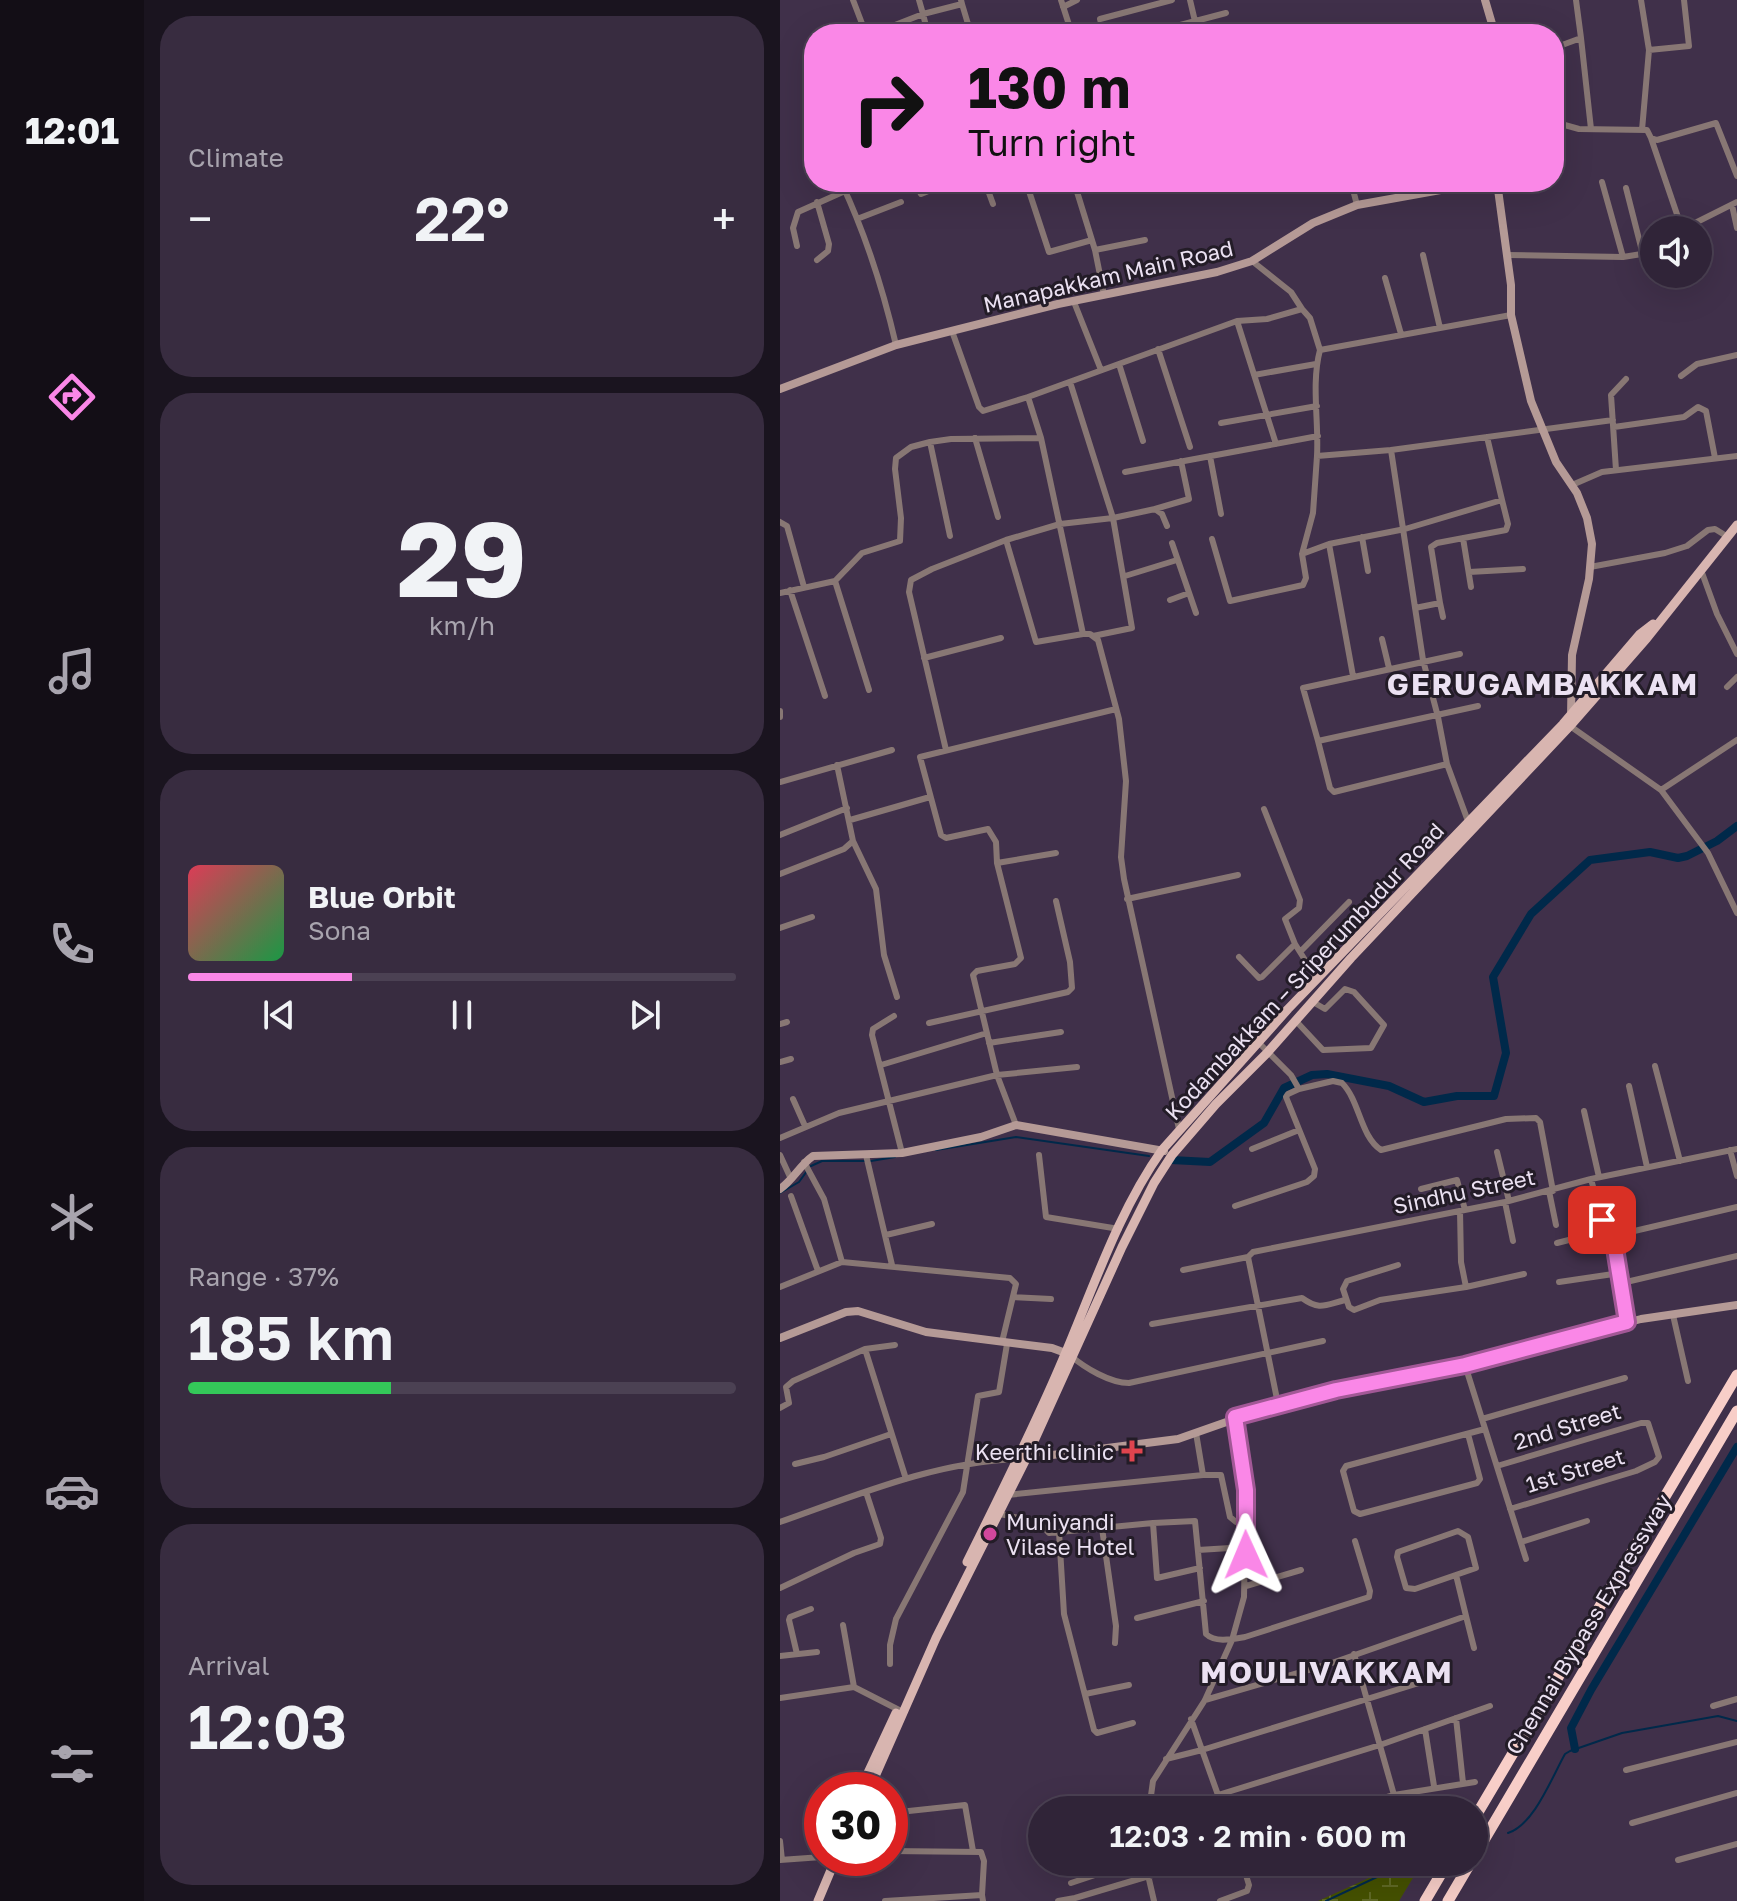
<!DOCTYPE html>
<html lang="en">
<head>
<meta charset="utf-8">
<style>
	body { margin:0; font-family:"Golos Text",sans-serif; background:#382c40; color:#f1f3f6; height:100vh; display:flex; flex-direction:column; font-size:30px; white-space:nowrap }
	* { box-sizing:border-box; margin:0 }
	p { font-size:26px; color:#a8a4ae }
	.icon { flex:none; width:44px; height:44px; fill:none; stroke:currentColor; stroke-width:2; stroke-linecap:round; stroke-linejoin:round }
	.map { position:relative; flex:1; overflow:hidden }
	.side { display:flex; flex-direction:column; gap:16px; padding:16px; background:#1a141f; width:636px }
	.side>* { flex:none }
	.banner { position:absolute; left:24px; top:24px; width:760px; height:168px; border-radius:32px; box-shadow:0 8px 32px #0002,0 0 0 2px #4b4153; background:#fa87e7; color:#111; overflow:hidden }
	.fabs { position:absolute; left:860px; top:216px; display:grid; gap:16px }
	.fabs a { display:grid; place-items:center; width:72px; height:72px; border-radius:50%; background:#302438; box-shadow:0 8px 32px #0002,0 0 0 2px #4b4153; font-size:40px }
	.speed { position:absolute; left:24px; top:1772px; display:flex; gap:16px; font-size:40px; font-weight:700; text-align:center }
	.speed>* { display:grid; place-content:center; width:104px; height:104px; border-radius:50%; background:#302438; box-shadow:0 8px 32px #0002,0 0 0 2px #4b4153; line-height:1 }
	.speed .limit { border:12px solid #d22; background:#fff; color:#111 }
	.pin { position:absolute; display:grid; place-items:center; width:68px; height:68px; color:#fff; margin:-34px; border-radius:16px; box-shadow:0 4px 12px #0006 }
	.me { position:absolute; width:88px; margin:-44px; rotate:359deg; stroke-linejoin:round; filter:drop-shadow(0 0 6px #0008) }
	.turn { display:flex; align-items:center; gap:28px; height:168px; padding:0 32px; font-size:36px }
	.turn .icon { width:104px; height:104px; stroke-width:2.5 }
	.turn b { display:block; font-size:56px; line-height:68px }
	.big { font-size:60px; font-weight:600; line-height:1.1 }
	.side .card { flex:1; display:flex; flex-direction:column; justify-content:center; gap:12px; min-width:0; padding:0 28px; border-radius:32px; background:#382c40 }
	.side .dial { align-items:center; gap:0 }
	.dial b { font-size:104px; line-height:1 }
	.song { display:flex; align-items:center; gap:24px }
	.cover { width:96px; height:96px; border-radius:12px; background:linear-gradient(135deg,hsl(350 70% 55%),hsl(140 70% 35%)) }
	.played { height:8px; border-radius:4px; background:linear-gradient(90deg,#fa87e7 30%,#4b4153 30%) }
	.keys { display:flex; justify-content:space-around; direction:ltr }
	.heat { display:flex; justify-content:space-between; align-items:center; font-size:44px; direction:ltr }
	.charge { height:12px; border-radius:6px; background:linear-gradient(90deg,#34c759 37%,#4b4153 0) }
	.trip { position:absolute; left:248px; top:1796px; width:460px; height:80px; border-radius:40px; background:#302438; box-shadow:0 8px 32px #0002,0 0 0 2px #4b4153; font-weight:600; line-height:80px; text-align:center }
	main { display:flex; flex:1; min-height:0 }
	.tab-bar { display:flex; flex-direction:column; width:144px; justify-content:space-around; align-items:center; background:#130e16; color:#a8a4ae }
	.tab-bar .icon { width:56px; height:56px }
	.tab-bar .selected { color:#fa87e7 }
	.tab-bar b { font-size:36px; color:#f1f3f6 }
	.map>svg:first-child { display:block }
	.wetland { fill:url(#wetland-marsh) }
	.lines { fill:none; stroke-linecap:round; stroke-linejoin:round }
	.stream { stroke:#00294a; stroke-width:2 }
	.canal { stroke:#00294a; stroke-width:8 }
	.street { stroke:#887774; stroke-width:6 }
	.secondary { stroke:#b59a96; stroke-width:8 }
	.primary { stroke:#d8b5b0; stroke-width:9 }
	.highway { stroke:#f8cec8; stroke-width:11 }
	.route-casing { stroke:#a25896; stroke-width:20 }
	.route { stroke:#fa87e7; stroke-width:14 }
	.health-dot { fill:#e0444e; stroke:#231c27; stroke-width:3 }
	.hotel-dot { fill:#d1479c; stroke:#231c27; stroke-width:3 }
	.labels { text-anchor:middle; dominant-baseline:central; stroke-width:6; stroke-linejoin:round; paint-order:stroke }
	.street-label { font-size:22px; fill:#ebe1f2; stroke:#231c27 }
	.poi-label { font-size:22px; fill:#ebe1f2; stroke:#231c27; text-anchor:end }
	.district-label { font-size:30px; font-weight:bold; letter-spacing:2px; fill:#ebe1f2; stroke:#231c27 }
</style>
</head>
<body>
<main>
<nav class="tab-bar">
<b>12:01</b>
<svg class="icon selected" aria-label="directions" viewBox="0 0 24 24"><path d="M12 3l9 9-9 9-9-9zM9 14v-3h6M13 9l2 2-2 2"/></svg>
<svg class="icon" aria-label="music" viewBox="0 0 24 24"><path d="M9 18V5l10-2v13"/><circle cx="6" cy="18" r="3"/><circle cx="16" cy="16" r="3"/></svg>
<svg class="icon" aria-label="phone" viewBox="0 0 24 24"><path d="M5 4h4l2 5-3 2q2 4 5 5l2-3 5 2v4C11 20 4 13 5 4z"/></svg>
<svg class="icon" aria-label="climate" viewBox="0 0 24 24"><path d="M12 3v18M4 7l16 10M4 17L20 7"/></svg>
<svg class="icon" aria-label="car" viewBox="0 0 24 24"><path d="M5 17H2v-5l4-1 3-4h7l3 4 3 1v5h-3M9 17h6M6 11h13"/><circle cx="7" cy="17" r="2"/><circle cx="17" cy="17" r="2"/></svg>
<svg class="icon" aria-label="filters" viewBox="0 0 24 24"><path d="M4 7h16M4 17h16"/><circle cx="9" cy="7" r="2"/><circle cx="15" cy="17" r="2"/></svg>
</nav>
<section class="side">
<div class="card"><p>Climate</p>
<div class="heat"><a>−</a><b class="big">22°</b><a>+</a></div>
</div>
<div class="card dial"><b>29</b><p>km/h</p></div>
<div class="card">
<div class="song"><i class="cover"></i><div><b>Blue Orbit</b><p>Sona</p></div></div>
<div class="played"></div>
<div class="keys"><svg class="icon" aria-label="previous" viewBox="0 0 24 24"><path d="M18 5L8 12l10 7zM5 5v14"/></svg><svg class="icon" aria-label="pause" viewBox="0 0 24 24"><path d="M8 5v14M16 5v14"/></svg><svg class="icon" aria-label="next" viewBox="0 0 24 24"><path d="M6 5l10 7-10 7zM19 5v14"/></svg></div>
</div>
<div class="card"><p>Range · 37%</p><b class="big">185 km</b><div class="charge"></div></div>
<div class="card"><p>Arrival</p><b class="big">12:03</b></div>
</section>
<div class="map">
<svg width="957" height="1901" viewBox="0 0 957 1901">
	<defs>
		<pattern id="wetland-marsh" width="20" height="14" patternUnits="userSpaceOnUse" patternTransform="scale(2)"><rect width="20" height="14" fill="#455100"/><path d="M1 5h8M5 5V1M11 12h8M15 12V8" fill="none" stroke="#606a26"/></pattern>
	</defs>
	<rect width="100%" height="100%" fill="#40304a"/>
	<path class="wetland" d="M642,1863L619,1901H538L600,1873Z"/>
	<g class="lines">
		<path class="stream" d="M156,1150L236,1137L369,1156
			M31,1166L42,1161H91L115,1157
			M0,1193L19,1182L27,1171
			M728,1833C754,1825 772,1777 785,1754L790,1751L842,1733L938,1716L957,1721
			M546,1901L629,1862"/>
		<path class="canal" d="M391,1160L430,1162L484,1123L504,1088L532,1075L547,1074L609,1086L644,1102L677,1096H714L726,1053L713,977L751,914L810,860L870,852L898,858L907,856L937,841L957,826
			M795,1749L791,1728L811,1690L957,1447"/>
		<path class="street" d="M73,0L86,34
			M281,0L292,34
			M410,0L418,34
			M861,0L869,50L862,130
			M182,4L191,34
			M283,7L297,0
			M92,34L143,14L139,0
			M148,34L143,14L182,4L181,0
			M324,34L320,19L392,0
			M366,34L446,13
			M801,38L811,129
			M774,48L801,38L796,0
			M869,50L909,46L904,0
			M774,122L799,129L867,130L871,138L877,140L936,123L957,176
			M871,138L902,229
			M61,182C86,235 103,289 116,345
			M134,182L141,194L171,182
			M205,182L213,204
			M246,182L269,252L312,240
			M294,182L315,250L324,295
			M571,182L577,205
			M822,182L843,257
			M846,188L863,255
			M952,205L957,228
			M77,219L121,202
			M901,230L957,202
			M17,246L13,228L18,212L65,191
			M315,250L365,240
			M643,255L660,328
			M727,255L843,257L874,252
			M37,260L48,251L49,244L37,202
			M472,261L511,292L522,309
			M605,278L621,334
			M294,302L321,370
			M457,321L496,444
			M172,331L199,407L203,411L248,397
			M378,349L410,447
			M339,364L363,441
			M474,375L536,364
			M901,376L917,364L957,355
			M290,382L333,518L375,509L382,514L387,526
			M441,423L537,406
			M834,427L904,417L918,407L926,411L935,458
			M195,438L218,517
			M611,450L537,456C539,421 531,384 540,350L731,315
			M430,456L441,514
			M836,470L831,395L846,379
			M345,472L538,436
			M792,485L822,472L957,456
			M375,509L409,499L401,461
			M0,522L7,526L24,587
			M170,536L150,442L171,439L261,438L248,397L457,321L487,319L522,309L530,318L540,350
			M582,537L588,571
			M683,538L691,587
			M432,539L450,601L523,585L526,578L522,554L533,513L537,456
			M226,540L256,642L303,634L261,438
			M392,543L416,613
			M522,554L549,544
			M810,567L885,553L907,546L928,530L935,529L948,537
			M921,570L937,614L957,654
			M689,572L743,569
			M345,576L397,560
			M55,581L82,553L120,541L121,518L115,469L116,458L131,447L150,442
			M10,590L45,696
			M0,593L55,581L89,690
			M390,600L409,593
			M660,603L663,617
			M635,608L660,603L651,547L657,543L726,530L728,524L722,500
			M303,634H310L318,640L339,719L346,781L341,857L344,879L399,1129
			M602,639L609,668
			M144,658L221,638
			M573,676L549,544L625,529L722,500L707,437
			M947,687L957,677
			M0,711V717
			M790,726L881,790L928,853L957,913
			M538,741L523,688L680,654
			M166,750L129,592L131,580L152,569L226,540L280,524L333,518L352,628L313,636
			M667,764L554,792L550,788L538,741L698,706
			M0,782L112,750
			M881,790L957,740
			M484,809L520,900L519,908L505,919L515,944
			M70,820L150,797
			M689,824L667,764L658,717L643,660L611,450L833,420
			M0,835L67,808
			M73,841L96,889L104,955L117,997
			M217,863L216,842L208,829L166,838L161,835L140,757L336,709
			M0,874L64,849L73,841L57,765
			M347,899L458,875
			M0,928L32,917
			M520,952L537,979
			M459,957L479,978L482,977L515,944L520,952L569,902
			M114,1016L93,1029L92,1035L122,1153
			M515,1020L543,1050L591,1048L604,1025L574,992L565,989L545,1009L533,1002
			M149,1023L288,992L292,988L290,962L276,901
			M0,1024L7,1022
			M209,1043L281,1032
			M479,1043L511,1075L519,1089L553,1081L562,1083C580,1101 580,1136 601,1150L726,1119L756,1118L760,1122L773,1191
			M0,1062L11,1059
			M101,1065L207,1033
			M875,1066L900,1161
			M849,1086L867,1167
			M13,1099L25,1126
			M804,1111L819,1177
			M236,1125L217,1075L297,1067
			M0,1138L59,1113L217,1075L193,975L197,971L235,964L241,958L217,863L276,853
			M472,1149L519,1130
			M950,1150L957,1176
			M717,1152L729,1201
			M0,1155L11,1179
			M86,1155L112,1265
			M259,1155L266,1217L339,1229
			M24,1162L44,1199L62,1262
			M811,1179L822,1220L833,1236L847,1322
			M641,1189L677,1180L685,1210
			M769,1191L776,1225
			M11,1196L38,1271
			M725,1202L733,1241
			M455,1206L527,1182L534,1176L535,1169L506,1097L508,1094L519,1089
			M680,1211L681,1262L686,1287
			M106,1235L152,1224
			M833,1236L957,1207
			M777,1243L828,1230
			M468,1257L498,1404
			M618,1265L567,1281L563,1289L569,1307L574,1310L600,1300L686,1287L744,1274
			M403,1270L468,1257L473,1252L725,1202L811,1179L957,1149
			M779,1282L840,1273
			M842,1283L957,1256
			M0,1287L62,1262L230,1278L236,1284L222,1342
			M233,1297L271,1299
			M893,1315L908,1381
			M372,1324L522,1298C540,1311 545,1305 565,1300
			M85,1349L126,1479
			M291,1356C305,1368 330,1383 349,1383L543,1341
			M685,1365L746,1559
			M0,1408L9,1403L6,1387L13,1381L85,1349L115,1345
			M702,1419L845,1378
			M688,1434L700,1479L697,1483L580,1514L574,1511L563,1471L566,1466L705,1429
			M15,1464L44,1457L111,1434
			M717,1466L861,1423H868L879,1457L875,1462L856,1471L730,1509
			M423,1475H441L450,1517L456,1522H466
			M227,1495L423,1475L416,1433
			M215,1513L259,1522L269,1533L373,1523L415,1521L426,1634C435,1643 453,1639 465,1637L589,1597L590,1591L575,1541
			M0,1522C77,1495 155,1462 237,1459
			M373,1523L377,1578L420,1568
			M322,1528L336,1626L335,1643
			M678,1531L688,1537L696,1568L635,1589L626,1588L617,1557L618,1552Z
			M279,1532L284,1614L314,1730L317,1733L353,1723
			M741,1542L807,1521
			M418,1550L466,1547
			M466,1586L521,1570
			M0,1588L74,1553L100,1544L101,1538L86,1492
			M686,1616L694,1648
			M357,1618L424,1601
			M63,1625L74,1687
			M17,1654L9,1620L10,1617L31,1609
			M574,1654L614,1795
			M0,1656L37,1652
			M110,1664V1645L116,1619L183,1492L198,1396L219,1392L227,1344
			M668,1674L422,1750L438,1795L600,1745L710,1706
			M305,1694L349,1685
			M0,1698L74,1687L123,1712
			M425,1700L549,1664L686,1616L676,1575
			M933,1706L957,1699
			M676,1718L683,1783
			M645,1729L654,1786
			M386,1759L422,1750L411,1719
			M846,1770L957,1742
			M369,1810L373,1781L425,1700L452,1640L464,1597L466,1490L455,1418
			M389,1810L438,1795L443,1810
			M563,1810L614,1795L695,1782
			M110,1813L185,1805L193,1851
			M852,1823L957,1793
			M0,1841L2,1860
			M110,1851L201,1852L204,1861L202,1895
			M0,1860L42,1857
			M898,1860L957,1844
			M365,1862L374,1901
			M291,1883L354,1862
			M105,1901L202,1895L203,1901
			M278,1901L295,1898L416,1862
			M440,1901L467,1891L469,1885L462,1862"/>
		<path class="secondary" d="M705,0L715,34
			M717,182L731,285V315L751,401L776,462L797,493L807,518L812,544L809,579L792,655L791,717
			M0,389L116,345L278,304L437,272L472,261L533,223L577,205L705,182
			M0,1189C13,1180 20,1165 33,1156L122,1153L201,1137L236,1125L384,1151
			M0,1338L66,1312L78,1311L146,1332L272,1348L291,1355
			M247,1449L272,1455L398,1439L498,1404L685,1365L861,1319L957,1305"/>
		<path class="primary" d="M187,1562C220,1495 254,1428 283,1359C313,1289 338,1212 382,1150L508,1009L783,724L860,634L873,624
			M80,1790L116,1713
			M89,1790L156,1638L245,1461L342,1247L374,1183L392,1155L436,1104L487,1053L571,958L790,726L867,638L957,525
			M38,1901L56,1858"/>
		<path class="highway" d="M694,1819L957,1375
			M694,1857L957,1411
			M645,1901L668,1862
			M668,1901L691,1862"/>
	</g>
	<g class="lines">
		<g class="route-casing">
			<path id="route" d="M466,1555V1490L455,1417L556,1390L685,1365L847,1322L833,1236L822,1220"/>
		</g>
		<use href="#route" class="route"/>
	</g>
	<path class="health-dot" d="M348 1439h8v8h8v8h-8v8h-8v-8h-8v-8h8z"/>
	<circle class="hotel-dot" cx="210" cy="1534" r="8"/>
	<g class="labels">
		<g class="street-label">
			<text transform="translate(328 276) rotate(-13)">Manapakkam Main Road</text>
			<text transform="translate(524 971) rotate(-47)">Kodambakkam – Sriperumbudur Road</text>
			<text transform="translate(684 1191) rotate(-12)">Sindhu Street</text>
			<text transform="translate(787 1426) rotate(-17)">2nd Street</text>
			<text transform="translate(795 1470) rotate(-17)">1st Street</text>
			<text transform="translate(808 1624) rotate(-59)">Chennai Bypass Expressway</text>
		</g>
		<g class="poi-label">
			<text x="334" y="1451">Keerthi clinic</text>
			<text x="226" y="1521" text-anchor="start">Muniyandi<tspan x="226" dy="25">Vilase Hotel</tspan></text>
		</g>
		<g class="district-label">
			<text x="763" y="684">GERUGAMBAKKAM</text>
			<text x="547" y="1672">MOULIVAKKAM</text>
		</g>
	</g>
</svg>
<div class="fabs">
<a><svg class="icon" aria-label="sound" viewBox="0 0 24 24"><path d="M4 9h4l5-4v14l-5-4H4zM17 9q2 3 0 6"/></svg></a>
</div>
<div class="speed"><div class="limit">30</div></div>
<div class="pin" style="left:822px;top:1220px;background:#d93025"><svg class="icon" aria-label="arrive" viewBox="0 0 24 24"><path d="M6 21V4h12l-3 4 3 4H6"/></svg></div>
<svg class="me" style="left:466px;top:1555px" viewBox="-20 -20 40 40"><path d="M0-17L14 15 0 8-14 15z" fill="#fa87e7" stroke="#fff" stroke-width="4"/></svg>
<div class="trip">12:03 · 2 min · 600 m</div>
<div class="banner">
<div class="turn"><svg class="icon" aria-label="right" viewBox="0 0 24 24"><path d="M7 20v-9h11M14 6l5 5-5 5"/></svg><div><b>130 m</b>Turn right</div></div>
</div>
</div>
</main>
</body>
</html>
